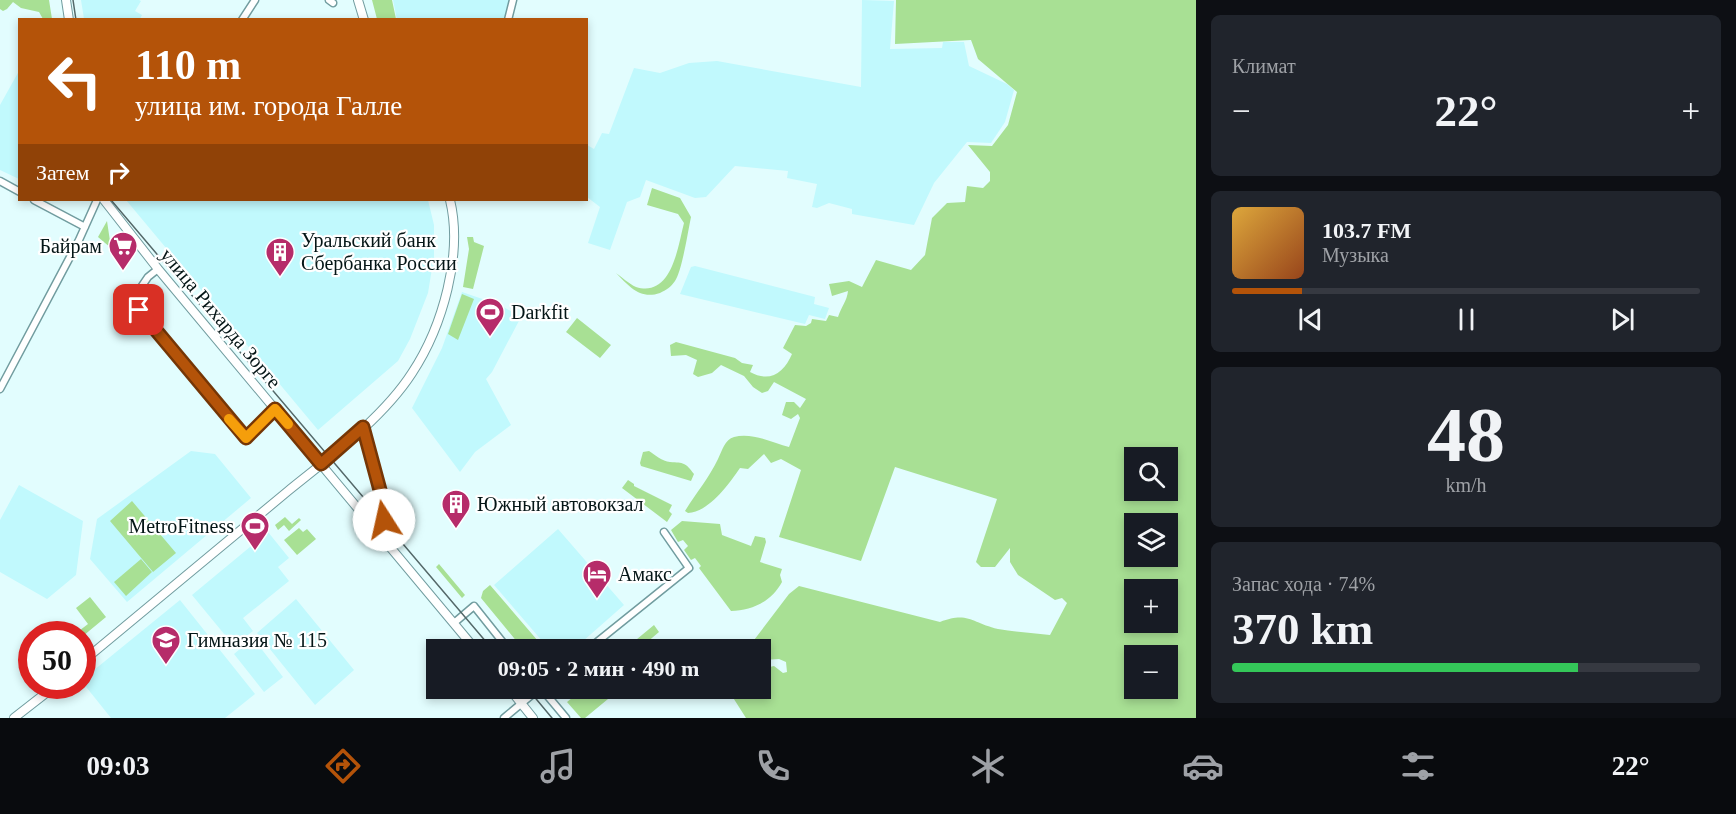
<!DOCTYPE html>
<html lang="ru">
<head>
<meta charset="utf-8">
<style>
	body { margin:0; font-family:"Times New Roman",serif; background:#20242c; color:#f1f3f6; height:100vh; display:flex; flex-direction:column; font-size:22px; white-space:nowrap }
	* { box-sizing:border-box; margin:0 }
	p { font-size:20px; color:#9ea1a6 }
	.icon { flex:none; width:33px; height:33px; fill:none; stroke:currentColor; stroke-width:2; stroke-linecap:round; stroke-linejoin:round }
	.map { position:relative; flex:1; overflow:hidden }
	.drawer { display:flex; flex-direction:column; gap:15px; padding:15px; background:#0d0f14; width:540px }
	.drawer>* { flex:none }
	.banner { position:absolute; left:18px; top:18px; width:570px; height:183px; border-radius:0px; box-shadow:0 3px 9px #0003; background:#b45309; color:#fff; overflow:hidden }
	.tools { position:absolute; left:1124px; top:447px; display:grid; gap:12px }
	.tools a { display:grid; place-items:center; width:54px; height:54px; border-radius:0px; background:#171b24; box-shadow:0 3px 9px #0003; font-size:30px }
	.speed { position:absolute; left:18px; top:621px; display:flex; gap:12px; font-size:30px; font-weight:700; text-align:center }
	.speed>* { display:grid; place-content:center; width:78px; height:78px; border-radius:50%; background:#171b24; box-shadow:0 3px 9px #0003; line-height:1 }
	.speed .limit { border:9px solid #d22; background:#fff; color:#111 }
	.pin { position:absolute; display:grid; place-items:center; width:51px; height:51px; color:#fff; margin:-26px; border-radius:12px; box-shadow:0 3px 9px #0006 }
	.me { position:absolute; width:66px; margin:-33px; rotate:350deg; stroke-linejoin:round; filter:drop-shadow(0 0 4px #0008) }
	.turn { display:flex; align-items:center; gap:21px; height:126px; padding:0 18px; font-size:27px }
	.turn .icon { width:78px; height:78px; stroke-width:2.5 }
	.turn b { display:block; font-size:42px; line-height:51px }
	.then { display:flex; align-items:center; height:57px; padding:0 18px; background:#0003; gap:12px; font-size:22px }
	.big { font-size:45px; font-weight:700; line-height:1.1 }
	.drawer .tile { flex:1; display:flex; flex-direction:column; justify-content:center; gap:9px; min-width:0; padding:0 21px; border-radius:9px; background:#20242c }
	.drawer .dial { align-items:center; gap:0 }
	.dial b { font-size:78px; line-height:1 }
	.song { display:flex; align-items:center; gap:18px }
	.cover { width:72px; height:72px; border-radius:9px; background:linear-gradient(135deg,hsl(40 70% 55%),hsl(20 70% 35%)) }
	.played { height:6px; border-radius:3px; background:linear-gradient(90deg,#b45309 15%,#363941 15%) }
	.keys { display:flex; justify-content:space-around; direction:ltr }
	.heat { display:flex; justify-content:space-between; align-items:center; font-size:33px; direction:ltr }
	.charge { height:9px; border-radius:4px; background:linear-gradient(90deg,#34c759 74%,#363941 0) }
	.trip { position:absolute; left:426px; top:639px; width:345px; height:60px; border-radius:0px; background:#171b24; box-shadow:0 3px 9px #0003; font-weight:700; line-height:60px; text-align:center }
	.tabs { display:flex; height:96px; justify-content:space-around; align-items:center; background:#090b0e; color:#9ea1a6 }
	.tabs .icon { width:42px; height:42px }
	.tabs .selected { color:#b45309 }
	.tabs b { font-size:27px; color:#f1f3f6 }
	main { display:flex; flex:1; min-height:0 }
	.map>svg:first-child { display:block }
	.built { fill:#c1f9fd }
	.green { fill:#a8e094; fill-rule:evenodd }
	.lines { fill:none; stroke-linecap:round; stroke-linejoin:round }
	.minor-casing { stroke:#719c9f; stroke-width:9 }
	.major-casing { stroke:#719c9f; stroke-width:10 }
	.minor { stroke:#fff; stroke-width:6 }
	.major { stroke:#fff; stroke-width:8 }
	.tram { stroke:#546869; stroke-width:1.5 }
	.route-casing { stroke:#753606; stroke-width:15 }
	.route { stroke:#b45309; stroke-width:10 }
	.slow { stroke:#f59e0b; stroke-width:10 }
	.labels { text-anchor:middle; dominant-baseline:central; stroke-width:4.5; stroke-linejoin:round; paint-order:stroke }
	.poi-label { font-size:20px; fill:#041516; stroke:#fff; text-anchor:start }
	.street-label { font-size:20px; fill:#041516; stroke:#fff }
</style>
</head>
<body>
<main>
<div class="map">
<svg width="1196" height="718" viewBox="0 0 1196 718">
	<rect width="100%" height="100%" fill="#e2fdfe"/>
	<path class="built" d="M81,0H139L141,1L135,11L142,15L140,19H84Z
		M393,0H509V3L510,4L506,19L397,20Z
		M862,0L894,1L890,49L942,48L943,42H964L969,66L1007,84L1014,90L1005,122L991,143L967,142L934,183L914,225L852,214V209L829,203L817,208L812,207L817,184L787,178L788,171L735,166L706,197L695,198L646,180L640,197L627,202L610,250L588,243L600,207L587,197V145L594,149L602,133L609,134L634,68L660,73L689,63L717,61L861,87Z
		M19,71V179L0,170V105Z
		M126,200H428L434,225V256L428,293L410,339L398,361L318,430Z
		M695,266L815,297L814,304L829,308L825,319L809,315L805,324L680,294L691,267Z
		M462,292L500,305L521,317L492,372L486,379L511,425L475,452L460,472L412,408L442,348Z
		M191,451L215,454L251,498L127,602L90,559L97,519Z
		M19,485L83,521L76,575L47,599L0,572V520Z
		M558,529L624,605L574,649H549L494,585Z
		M268,532L289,558L278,567L289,581L243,618L253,631L234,646L192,595Z
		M296,599L354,670L315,705L257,633Z
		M180,600L255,694L225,718H111L83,683V679Z
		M253,638L283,677L264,692L234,654Z"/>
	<path class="green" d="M0,0H49L52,19H43L39,12L21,8L13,2L7,9L3,11L0,9Z
		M372,0H392L396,19H377Z
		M896,0H1196V718H746L732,696L744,689L760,688L761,669L774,666L783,673L787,672L786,662L779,659L764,660L761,656L760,650L756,649L751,644L789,594L799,586L940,622C968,611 972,623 998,629C1015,632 1033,633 1050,635L1067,603L1062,598L1055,600L1018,575L1010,562V548L995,567H981L976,562L997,499L895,467L861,561L779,537L801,470L781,459L771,463L764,454L748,469L740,468C729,484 709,512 688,513L685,511C696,493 709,478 718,459C722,451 725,439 734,437C752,432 773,443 789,447L800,418L798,414L791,419L782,415L786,402H794L800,408L806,399L774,382L768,391L762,393L753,387L744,376L721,365L712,373L698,377L693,374L697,360L686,355L671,356L670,345L676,342L735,358L742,363L753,365L750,372C770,383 784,373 792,354L783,348L795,325L806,326L811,323L812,319L826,321L829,315L838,317C841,307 847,301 848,291L832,296L829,284L849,281L862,287L876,260L911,270L925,255L932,218L947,203L965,202L967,186L983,188L990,181V172L968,145L992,146L1008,125L1017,92L978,59L971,40L895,44ZM1134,458H1167V490H1134ZM1134,524H1167V556H1134ZM1134,590H1167V622H1134ZM1134,656H1167V688H1134Z
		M652,188L680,198L691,217C688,231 682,271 675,281C671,287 666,290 660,293C640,300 629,286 616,273C622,277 629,284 636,287C672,298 678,246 684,223L678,214L647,205Z
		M107,221L111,248L98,237Z
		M467,237H473L474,242L484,246L473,289L463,287L469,249Z
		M462,294L474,299L458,340L448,334Z
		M577,318L611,345L600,358L566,332Z
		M649,451C655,455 662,461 670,462C684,463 685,462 694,474L691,481L641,466L640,463L643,452Z
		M628,480L634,484V486L672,505L669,511L672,514L667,522L622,488Z
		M132,501L176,553L153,572L110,521Z
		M285,517L292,524L299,518L301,520L289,531L284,525L278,530L275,525Z
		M682,521L720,524L722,535L751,546L755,536L765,538L766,542L760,562L782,569L780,575L782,582C772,601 752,611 731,611L699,568L701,566L695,558L691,560L684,550L688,546L683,540L678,542L671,530Z
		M299,528L303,532L307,529L316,539L297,555L284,540Z
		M141,559L152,572L126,596L114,582Z
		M439,564L465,595L462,598L436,567Z
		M490,585L538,641V649H523L481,598L483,591Z
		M90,597L106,617L83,636L82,634H75L88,624L76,608Z
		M654,625L659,632L639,649H625Z
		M583,689H599L608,699L585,718H581L567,702Z"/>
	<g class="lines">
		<g class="minor-casing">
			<path id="minor" d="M329,0L333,3
				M242,20L255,0
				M508,20L513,0
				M0,181L20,192
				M34,200L85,227
				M158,269L148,277L133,299L139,310L174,352L246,438L275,409
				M0,389L79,240L97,200
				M454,623L474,606L509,650
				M587,650L689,568L664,532
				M541,688L566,718
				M504,718L540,688"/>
		</g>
		<g class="major-casing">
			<path id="major" d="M66,0L69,20
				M358,0L364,20
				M104,200L158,269L476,650
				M363,427L383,505L384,520L391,545
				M82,662C151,605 220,548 288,491C330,457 383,418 412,373C443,326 463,254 450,200
				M509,688L533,718
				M14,718L55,686"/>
		</g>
		<use href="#minor" class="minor"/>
		<use href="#major" class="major"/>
		<path class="tram" d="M73,0L76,20
			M111,200L493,650
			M527,688L552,718"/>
	</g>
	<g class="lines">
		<g class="route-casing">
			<path id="route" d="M139,310L246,438L275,409L321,464L363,427L384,505V520"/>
		</g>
		<use href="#route" class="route"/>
		<path class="slow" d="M229,419L246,438L275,409L288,424"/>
	</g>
	<defs>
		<g id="supermarket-pin" transform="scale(1.5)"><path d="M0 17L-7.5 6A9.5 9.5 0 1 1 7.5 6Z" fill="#b62c6a" stroke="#fff"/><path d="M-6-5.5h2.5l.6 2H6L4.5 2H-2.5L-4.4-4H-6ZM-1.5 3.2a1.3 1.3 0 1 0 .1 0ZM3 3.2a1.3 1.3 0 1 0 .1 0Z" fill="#fff"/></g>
		<g id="building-pin" transform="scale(1.5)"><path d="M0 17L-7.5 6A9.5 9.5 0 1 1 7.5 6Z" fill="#b62c6a" stroke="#fff"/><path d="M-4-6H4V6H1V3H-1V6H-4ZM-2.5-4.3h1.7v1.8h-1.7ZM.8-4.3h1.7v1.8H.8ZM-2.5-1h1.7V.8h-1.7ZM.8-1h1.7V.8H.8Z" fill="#fff"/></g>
		<g id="stadium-pin" transform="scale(1.5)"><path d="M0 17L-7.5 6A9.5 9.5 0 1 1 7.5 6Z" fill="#b62c6a" stroke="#fff"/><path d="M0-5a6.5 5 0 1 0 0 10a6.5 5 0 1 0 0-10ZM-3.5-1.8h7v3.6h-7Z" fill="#fff"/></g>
		<g id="hotel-pin" transform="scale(1.5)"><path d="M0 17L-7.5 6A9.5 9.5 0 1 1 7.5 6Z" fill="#b62c6a" stroke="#fff"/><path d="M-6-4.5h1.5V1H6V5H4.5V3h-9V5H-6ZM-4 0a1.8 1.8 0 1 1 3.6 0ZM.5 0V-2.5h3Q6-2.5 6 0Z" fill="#fff"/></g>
		<g id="school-pin" transform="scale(1.5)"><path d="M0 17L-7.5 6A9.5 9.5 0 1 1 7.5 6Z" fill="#b62c6a" stroke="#fff"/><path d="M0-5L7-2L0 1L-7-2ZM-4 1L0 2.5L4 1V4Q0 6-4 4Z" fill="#fff"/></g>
	</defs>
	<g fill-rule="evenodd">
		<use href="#supermarket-pin" x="123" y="246"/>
		<use href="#building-pin" x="280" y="252"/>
		<use href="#stadium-pin" x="490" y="312"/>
		<use href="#building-pin" x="456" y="504"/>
		<use href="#stadium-pin" x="255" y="526"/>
		<use href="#hotel-pin" x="597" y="574"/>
		<use href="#school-pin" x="166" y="640"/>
	</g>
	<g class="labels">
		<g class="poi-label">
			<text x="301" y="240">Уральский банк<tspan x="301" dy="23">Сбербанка России</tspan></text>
			<text x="102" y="246" text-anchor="end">Байрам</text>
			<text x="511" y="312">Darkfit</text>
			<text x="477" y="504">Южный автовокзал</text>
			<text x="234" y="526" text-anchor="end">MetroFitness</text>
			<text x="618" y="574">Амакс</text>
			<text x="187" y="640">Гимназия № 115</text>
		</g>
		<g class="street-label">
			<text transform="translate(221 318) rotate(50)">улица Рихарда Зорге</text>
		</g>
	</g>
</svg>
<div class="tools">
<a><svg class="icon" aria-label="search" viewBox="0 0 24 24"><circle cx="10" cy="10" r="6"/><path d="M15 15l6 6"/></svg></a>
<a><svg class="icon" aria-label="layers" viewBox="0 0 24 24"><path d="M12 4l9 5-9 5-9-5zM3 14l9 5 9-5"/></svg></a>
<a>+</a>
<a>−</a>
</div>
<div class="speed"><div class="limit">50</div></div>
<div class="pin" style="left:139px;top:310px;background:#d93025"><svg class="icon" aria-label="arrive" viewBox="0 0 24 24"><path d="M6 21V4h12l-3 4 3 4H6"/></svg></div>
<svg class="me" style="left:384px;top:520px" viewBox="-20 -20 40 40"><circle r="19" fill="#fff"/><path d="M0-13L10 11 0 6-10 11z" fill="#b45309"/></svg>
<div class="trip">09:05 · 2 мин · 490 m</div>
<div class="banner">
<div class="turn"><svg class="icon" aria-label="left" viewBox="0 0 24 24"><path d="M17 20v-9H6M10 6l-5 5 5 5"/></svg><div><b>110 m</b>улица им. города Галле</div></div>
<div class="then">Затем<svg class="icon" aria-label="right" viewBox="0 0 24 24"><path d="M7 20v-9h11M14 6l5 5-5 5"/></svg></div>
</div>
</div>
<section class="drawer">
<div class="tile"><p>Климат</p>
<div class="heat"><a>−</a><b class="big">22°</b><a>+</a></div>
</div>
<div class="tile">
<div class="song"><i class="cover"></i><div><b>103.7 FM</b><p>Музыка</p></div></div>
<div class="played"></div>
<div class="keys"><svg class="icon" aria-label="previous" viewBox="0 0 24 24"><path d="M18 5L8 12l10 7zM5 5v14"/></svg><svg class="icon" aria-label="pause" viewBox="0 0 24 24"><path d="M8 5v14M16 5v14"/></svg><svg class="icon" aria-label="next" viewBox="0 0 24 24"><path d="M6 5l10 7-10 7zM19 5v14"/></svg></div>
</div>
<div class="tile dial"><b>48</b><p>km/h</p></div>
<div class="tile"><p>Запас хода · 74%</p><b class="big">370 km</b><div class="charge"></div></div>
</section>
</main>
<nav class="tabs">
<b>09:03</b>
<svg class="icon selected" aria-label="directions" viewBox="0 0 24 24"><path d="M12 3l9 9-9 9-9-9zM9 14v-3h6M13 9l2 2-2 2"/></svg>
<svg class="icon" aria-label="music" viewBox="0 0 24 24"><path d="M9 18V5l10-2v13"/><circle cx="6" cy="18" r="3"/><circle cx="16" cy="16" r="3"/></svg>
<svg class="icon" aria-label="phone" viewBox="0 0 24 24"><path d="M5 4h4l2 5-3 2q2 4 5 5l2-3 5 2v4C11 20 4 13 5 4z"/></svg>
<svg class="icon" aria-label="climate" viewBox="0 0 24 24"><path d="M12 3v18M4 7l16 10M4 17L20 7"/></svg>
<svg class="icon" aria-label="car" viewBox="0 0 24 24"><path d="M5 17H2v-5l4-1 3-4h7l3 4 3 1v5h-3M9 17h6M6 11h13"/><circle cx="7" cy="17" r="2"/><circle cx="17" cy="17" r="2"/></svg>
<svg class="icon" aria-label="filters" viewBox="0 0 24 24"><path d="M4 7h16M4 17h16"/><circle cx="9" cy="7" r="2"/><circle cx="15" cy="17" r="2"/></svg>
<b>22°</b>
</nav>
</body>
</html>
